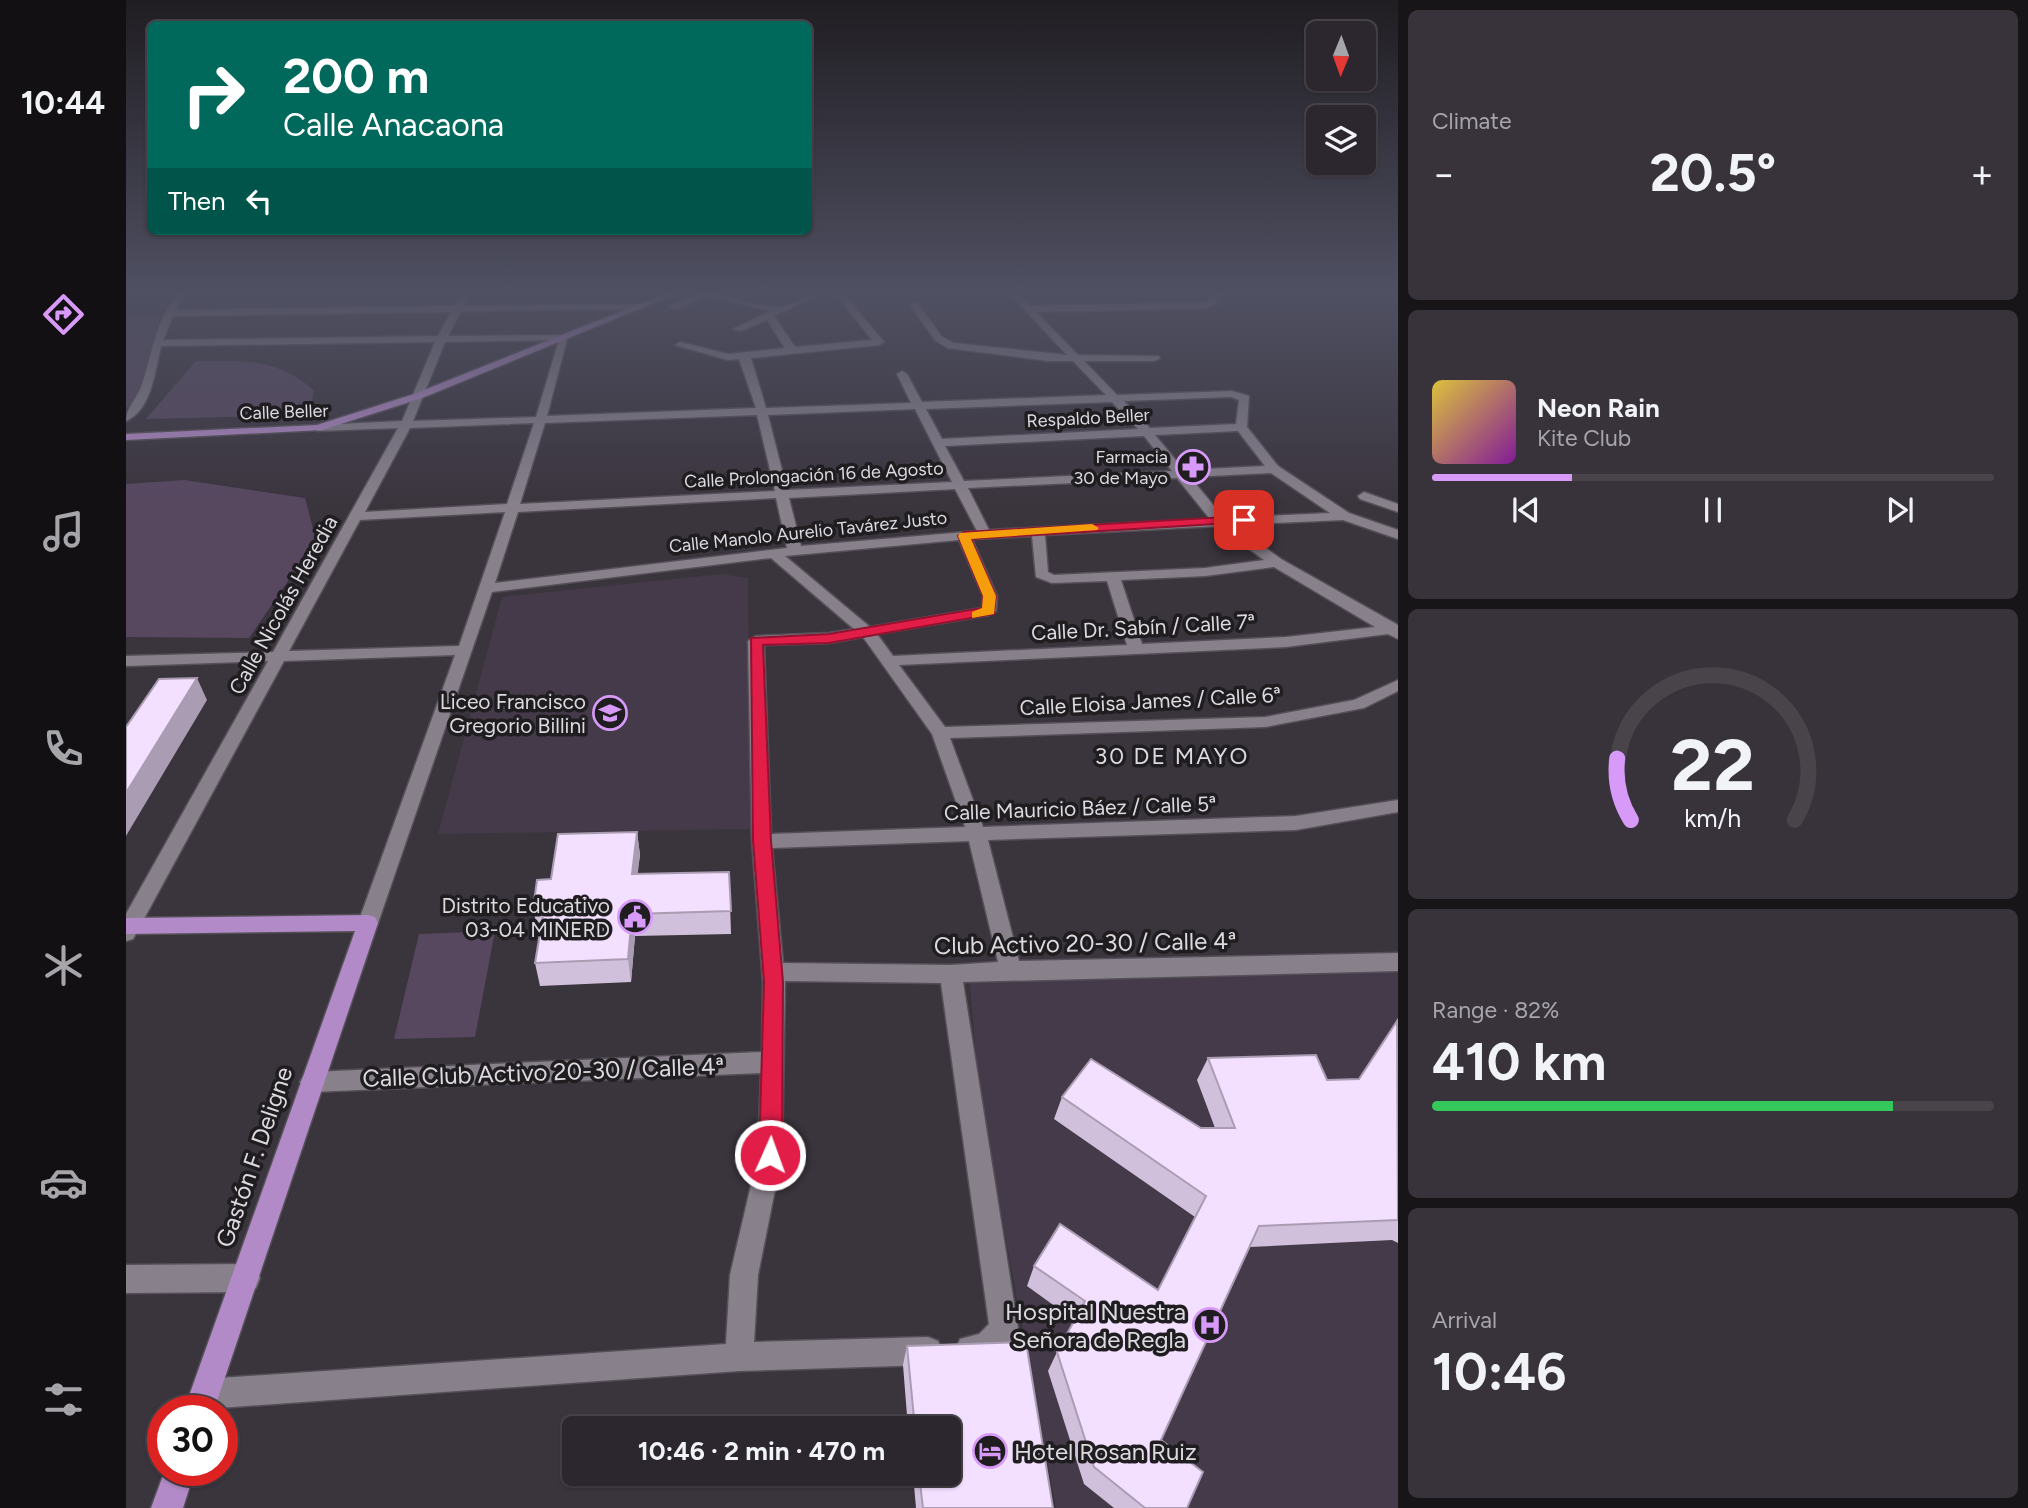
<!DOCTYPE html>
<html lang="en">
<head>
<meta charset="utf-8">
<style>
	body { margin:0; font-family:Figtree,sans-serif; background:#38333a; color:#f1f3f6; height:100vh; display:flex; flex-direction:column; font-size:26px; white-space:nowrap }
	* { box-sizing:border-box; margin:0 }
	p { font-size:23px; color:#a6a5aa }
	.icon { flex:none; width:38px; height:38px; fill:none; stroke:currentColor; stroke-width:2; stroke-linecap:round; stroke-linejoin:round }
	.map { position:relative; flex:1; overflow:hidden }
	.sheet { display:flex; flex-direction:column; gap:10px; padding:10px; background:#181519; width:630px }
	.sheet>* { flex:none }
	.hud { position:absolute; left:21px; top:21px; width:665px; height:214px; border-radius:10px; box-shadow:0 2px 5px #0004,0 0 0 2px #48444a; background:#00695c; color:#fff; overflow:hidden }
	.needle { width:46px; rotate:181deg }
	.tools { position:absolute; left:1180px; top:21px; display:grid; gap:14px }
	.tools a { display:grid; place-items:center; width:70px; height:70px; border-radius:10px; background:#2c272e; box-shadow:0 2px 5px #0004,0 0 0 2px #48444a; font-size:35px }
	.speed { position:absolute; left:21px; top:1395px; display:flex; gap:14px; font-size:35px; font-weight:700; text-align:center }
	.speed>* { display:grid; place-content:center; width:91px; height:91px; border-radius:50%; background:#2c272e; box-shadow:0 2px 5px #0004,0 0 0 2px #48444a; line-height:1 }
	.speed .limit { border:10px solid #d22; background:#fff; color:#111 }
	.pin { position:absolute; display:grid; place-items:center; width:60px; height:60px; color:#fff; margin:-30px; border-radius:14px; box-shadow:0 4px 10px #0006 }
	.me { position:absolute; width:77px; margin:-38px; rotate:2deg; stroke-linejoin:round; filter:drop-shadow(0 0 5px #0008) }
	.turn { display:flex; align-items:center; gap:24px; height:147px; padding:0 21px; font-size:32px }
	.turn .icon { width:91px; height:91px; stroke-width:2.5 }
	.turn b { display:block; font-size:49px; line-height:60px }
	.then { display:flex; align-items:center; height:66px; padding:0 21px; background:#0003; gap:14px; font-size:26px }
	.big { font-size:52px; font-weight:700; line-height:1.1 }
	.sheet .widget { flex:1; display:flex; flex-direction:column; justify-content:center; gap:10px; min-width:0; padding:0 24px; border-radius:10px; background:#38333a }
	.sheet .dial { align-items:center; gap:0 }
	.dial svg { height:182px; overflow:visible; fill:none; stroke:#48444a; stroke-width:7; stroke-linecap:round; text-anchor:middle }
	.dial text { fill:#f1f3f6; stroke:none }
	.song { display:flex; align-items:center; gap:21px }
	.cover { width:84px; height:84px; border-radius:10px; background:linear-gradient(135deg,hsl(50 70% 55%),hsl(290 70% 35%)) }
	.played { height:7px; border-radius:4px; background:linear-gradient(90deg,#d89af8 25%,#48444a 25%) }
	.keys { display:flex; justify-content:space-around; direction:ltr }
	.heat { display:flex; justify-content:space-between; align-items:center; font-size:38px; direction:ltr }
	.charge { height:10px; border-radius:5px; background:linear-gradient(90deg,#34c759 82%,#48444a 0) }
	.trip { position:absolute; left:436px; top:1416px; width:399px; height:70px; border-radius:10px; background:#2c272e; box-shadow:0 2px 5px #0004,0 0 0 2px #48444a; font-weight:700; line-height:70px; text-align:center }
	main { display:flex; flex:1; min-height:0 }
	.tab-bar { display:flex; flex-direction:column; width:126px; justify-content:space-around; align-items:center; background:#121012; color:#a6a5aa }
	.tab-bar .icon { width:49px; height:49px }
	.tab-bar .current { color:#d89af8 }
	.tab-bar b { font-size:32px; color:#f1f3f6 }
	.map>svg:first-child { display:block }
	.built { fill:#443a49 }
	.green { fill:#574860 }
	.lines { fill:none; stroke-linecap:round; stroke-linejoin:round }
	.minor-casing { stroke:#555058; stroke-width:3 }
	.major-casing { stroke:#555058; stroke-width:3 }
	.minor { fill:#88818c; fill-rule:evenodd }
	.major { fill:#b28ac7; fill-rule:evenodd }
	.wall { fill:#d1c0db }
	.shaded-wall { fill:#aa9cb2 }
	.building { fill:#f3dfff; stroke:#aa9cb2; stroke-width:2 }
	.route { fill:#e11d48; stroke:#92132f; stroke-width:2 }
	.slow { fill:#f59e0b }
	.labels { text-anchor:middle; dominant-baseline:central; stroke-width:7; stroke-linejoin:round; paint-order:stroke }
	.far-street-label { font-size:18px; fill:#dcd9df; stroke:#201d21 }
	.far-poi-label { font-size:18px; fill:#dcd9df; stroke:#201d21; text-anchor:end }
	.street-label { font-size:21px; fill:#dcd9df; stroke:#201d21 }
	.poi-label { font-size:21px; fill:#dcd9df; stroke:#201d21; text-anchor:end }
	.neighbourhood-label { font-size:23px; letter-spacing:2px; fill:#dcd9df; stroke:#201d21 }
	.near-street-label { font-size:24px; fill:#dcd9df; stroke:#201d21 }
	.near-poi-label { font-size:24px; fill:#dcd9df; stroke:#201d21; text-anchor:end }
</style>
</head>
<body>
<main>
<nav class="tab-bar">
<b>10:44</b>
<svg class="icon current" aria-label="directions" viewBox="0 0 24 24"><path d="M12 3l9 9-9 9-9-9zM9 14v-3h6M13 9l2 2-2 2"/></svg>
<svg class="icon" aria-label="music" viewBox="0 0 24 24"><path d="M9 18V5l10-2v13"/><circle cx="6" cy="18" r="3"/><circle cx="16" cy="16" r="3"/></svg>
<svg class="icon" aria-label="phone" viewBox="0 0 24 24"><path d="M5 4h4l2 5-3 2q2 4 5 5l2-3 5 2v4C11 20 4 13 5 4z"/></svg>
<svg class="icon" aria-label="climate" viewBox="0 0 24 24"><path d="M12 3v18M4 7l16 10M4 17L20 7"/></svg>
<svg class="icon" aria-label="car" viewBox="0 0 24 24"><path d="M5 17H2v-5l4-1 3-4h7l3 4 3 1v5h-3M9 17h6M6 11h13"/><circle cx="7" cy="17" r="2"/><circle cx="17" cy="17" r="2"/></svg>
<svg class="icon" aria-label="filters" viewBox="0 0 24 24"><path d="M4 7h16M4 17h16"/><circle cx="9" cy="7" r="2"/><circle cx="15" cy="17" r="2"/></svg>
</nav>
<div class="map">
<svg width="1272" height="1508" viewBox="0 0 1272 1508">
	<rect width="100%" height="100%" fill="#3a343d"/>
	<path class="built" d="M596,574L622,578L624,829L312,834L376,597Z
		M1272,962V1508H930L862,1142L851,1069L843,973Z"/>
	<path class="green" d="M35,314L16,388L0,409V317Z
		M70,361C116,361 152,357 188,391L182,415L20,419Z
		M58,480L179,498L190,540L123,638L0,637V484Z
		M369,931L349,1037L268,1039L293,934Z"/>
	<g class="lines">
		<g class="minor-casing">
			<path id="minor" d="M53,293H61L50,310L328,306L336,293H344L338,306L518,304L520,306L515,309L335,311L322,336L442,335L421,416L630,408L613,359L602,360L549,345L554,342L602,354L659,348L641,320L615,331L607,329L644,311L581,296L551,309L543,307C583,277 609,306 650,307C666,308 680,293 697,293L648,316L669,347L746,340L709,293H717L758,342L753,345L625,358L640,408L785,403L771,374L776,371L781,374L796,402L980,395L947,361H922L822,348L810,341L783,304L791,302L816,337L828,343L941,355L883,293H892L905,306L1079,302L1090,293H1098L1092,303L1081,308L910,312L952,355L1033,356L1034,358L1029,361H958L991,395L1106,391L1123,396L1121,427L1152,466L1223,513L1272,530V539L1217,520L1108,525L1155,559L1272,625V639L1262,634L1160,647L773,665L819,727L1139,717L1228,700L1272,680V691L1238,708L1139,727L824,738L857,827L1170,816L1272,800V812L1170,830L862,840L893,961L1272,953V971L837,982L892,1328C883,1351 859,1370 834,1359L830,1349L834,1339L853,1334L863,1324L815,983L659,981L656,1155L632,1275L628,1342L802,1337L812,1341L816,1351L812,1361L802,1365L613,1371L79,1409L69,1404L64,1394L69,1384L79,1379L600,1344L604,1275L632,1155L635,1073L186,1092L178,1089L174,1082L178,1075L186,1072L636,1052L637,982L626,841L622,641L630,636L703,633L728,629L645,558L366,592L252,923L249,929L242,931L235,929L232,923L329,655L158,661L7,939L0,941V914L142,661L0,666V656L147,652L272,428L192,431L186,428L192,425L276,421L309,342L35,346C29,370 26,410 0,421C0,408 10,400 15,387C28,350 27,325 53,293ZM325,312L312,336L37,340L47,316ZM433,340L410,417L287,421L319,342ZM1105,397L1113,400L1110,424L1024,428L998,401ZM986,402L1012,429L816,439L800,409ZM789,409L826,482L661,490L642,415ZM631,415L649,491L394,504L419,423ZM408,423L381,504L239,512L284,428ZM1112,431L1139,466L1058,470L1029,435ZM1018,436L1046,471L838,481L819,446ZM1145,473L1204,513L1098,518L1064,477ZM1051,478L1084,519L863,530L842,488ZM829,489L851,531L675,546L663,498ZM650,498L661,548L369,583L392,512ZM379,512L333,646L163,651L234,520ZM1092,526L1138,560L1079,568L928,575L922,572L919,535ZM906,536L910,577L926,583L981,581L1001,645L767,656L751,634L863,615L870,611L871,596L846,539ZM833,540L857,596L856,608L744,627L659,556ZM1148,567L1249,627L1160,637L1016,644L995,580L1079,576ZM737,637L806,734L839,827L645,834L638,645L703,643ZM843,841L872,962L825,965L657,963L646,848Z
				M1238,492L1272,504V512L1234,499L1232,496Z
				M120,1264L130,1268L134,1278L130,1288L120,1292L0,1293V1265Z"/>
		</g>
		<g class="major-casing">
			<path id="major" d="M541,293H552L296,398L196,430L0,440V434L191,425L288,394Z
				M242,915L249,917L252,923L88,1410H58L229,931L0,934V918Z
				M39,1470H69L57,1508H25Z"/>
		</g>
		<use href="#minor" class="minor"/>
		<use href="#major" class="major"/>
	</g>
	<path class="wall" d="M511,832L514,855L511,874L603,872L605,934L509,936L505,982L414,986L409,963L414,931H412L407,909L425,879Z
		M1272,1022V1243L1266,1240L1124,1247L1035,1440L1061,1508H988L958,1484L922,1371L931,1352L948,1320L901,1286L908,1266L1032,1290L1069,1217L928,1119L936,1097L1075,1128H1089L1071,1080L1082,1058L1201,1080L1233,1079Z
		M781,1346L927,1508H790L787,1474H822V1428H782L777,1365Z"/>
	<path class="shaded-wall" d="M71,678L81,700L0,836V793Z
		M511,832L514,855L509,897L506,874Z
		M506,914L509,936L505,982L502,959Z"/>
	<path class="building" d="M71,678L0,793V727L33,679Z
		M511,832L506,874L603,872L605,911L506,914L502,959L409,963L418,909H407L411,880L425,879L432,834Z
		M1271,1021L1272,1220L1133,1226L1035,1440L1077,1472L1061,1508H1019L968,1467L931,1352L959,1301L908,1266L934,1224L1032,1290L1080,1196L936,1097L965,1059L1075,1128H1109L1082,1058L1190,1055L1201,1080L1233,1079Z
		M900,1342L927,1508H797L793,1474H822V1428H789L781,1346Z"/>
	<linearGradient id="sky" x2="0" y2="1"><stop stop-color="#201d22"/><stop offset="0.58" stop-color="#4f5062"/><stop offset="1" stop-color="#4f5062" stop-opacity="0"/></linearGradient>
	<rect width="1272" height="504" fill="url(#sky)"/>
	<path class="route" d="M1118,516L1124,520L1122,522L845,539L870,596L868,614L703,643L637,645L645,841L657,982L656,1155L652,1163L644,1166L636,1163L633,1155L638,982L627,841L625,638L703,634L856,608L857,596L832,536L838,532Z"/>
	<path class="slow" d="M966,524L973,528L971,530L845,539L870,596L868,614L846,618V612L856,608L857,596L832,536L834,533Z"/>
	<defs>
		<g id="pharmacy-ring" transform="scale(1.75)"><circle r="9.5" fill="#201d21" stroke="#d89af8" stroke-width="1.5"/><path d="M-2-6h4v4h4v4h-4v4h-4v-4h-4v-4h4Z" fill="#d89af8"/></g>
		<g id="school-ring" transform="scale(1.75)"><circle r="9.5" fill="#201d21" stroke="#d89af8" stroke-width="1.5"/><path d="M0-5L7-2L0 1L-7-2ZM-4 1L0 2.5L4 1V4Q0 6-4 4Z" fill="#d89af8"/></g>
		<g id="civic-ring" transform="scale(1.75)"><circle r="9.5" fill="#201d21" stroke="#d89af8" stroke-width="1.5"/><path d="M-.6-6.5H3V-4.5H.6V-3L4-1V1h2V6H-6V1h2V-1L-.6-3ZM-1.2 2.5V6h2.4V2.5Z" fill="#d89af8"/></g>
		<g id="hospital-ring" transform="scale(1.75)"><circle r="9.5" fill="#201d21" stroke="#d89af8" stroke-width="1.5"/><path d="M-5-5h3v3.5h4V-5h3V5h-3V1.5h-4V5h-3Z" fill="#d89af8"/></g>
		<g id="hotel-ring" transform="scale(1.75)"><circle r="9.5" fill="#201d21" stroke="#d89af8" stroke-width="1.5"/><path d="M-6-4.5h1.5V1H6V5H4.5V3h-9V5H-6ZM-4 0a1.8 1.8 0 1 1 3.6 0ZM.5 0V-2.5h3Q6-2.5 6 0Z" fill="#d89af8"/></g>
	</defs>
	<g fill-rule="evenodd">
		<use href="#pharmacy-ring" x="1067" y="467"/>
		<use href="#school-ring" x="484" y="713"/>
		<use href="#civic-ring" x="509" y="917"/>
		<use href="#hospital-ring" x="1084" y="1325"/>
		<use href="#hotel-ring" x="864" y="1451"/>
	</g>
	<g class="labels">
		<g class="far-street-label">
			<text transform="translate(158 412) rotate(-2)">Calle Beller</text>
			<text transform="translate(962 418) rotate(-3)">Respaldo Beller</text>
			<text transform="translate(688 475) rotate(-3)">Calle Prolongación 16 de Agosto</text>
			<text transform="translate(682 532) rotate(-6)">Calle Manolo Aurelio Tavárez Justo</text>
		</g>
		<g class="far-poi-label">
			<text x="1042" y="457">Farmacia<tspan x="1042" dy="21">30 de Mayo</tspan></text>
		</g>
		<g class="street-label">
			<text transform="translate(157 605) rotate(-61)">Calle Nicolás Heredia</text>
			<text transform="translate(1017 627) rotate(-3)">Calle Dr. Sabín / Calle 7ª</text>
			<text transform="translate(1024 701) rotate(-3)">Calle Eloisa James / Calle 6ª</text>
			<text transform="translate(954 808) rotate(-2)">Calle Mauricio Báez / Calle 5ª</text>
		</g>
		<g class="poi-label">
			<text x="460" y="701">Liceo Francisco<tspan x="460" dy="24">Gregorio Billini</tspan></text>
			<text x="484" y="905">Distrito Educativo<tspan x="484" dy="24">03-04 MINERD</tspan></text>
		</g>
		<g class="neighbourhood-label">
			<text x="1046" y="756">30 DE MAYO</text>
		</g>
		<g class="near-street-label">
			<text transform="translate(959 943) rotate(-1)">Club Activo 20-30 / Calle 4ª</text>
			<text transform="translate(417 1072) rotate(-2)">Calle Club Activo 20-30 / Calle 4ª</text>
			<text transform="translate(128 1157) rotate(-71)">Gastón F. Deligne</text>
		</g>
		<g class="near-poi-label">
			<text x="1060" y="1311">Hospital Nuestra<tspan x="1060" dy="28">Señora de Regla</tspan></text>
			<text x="888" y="1451" text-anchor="start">Hotel Rosan Ruiz</text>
		</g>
	</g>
</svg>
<div class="tools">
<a><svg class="needle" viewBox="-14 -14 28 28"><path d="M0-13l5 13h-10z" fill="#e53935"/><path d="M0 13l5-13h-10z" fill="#a6a5aa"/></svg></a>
<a><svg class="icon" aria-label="layers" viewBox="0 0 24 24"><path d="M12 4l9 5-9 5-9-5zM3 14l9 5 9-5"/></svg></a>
</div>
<div class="speed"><div class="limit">30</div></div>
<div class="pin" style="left:1118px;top:520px;background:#d93025"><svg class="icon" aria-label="arrive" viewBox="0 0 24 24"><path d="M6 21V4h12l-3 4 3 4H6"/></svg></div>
<svg class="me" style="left:644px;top:1155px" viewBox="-20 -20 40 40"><circle r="17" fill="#e11d48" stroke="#fff" stroke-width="3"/><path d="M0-11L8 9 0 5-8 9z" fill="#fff"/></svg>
<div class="trip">10:46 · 2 min · 470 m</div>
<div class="hud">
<div class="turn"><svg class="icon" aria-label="right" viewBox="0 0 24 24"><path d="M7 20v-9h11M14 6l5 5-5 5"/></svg><div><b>200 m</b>Calle Anacaona</div></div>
<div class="then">Then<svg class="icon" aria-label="left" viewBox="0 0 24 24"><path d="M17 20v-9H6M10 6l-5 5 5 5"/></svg></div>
</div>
</div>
<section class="sheet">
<div class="widget"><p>Climate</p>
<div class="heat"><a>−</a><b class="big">20.5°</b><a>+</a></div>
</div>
<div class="widget">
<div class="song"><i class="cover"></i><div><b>Neon Rain</b><p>Kite Club</p></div></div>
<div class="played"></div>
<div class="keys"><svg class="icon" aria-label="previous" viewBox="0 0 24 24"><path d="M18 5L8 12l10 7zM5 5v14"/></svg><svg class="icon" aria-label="pause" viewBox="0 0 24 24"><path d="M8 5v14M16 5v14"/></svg><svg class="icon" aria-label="next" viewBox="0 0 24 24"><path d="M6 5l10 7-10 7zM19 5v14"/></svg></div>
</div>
<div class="widget dial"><svg viewBox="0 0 100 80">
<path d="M14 69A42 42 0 1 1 86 69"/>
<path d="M14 69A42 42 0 0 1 8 42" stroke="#d89af8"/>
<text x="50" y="56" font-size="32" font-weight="700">22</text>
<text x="50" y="72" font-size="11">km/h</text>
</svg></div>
<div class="widget"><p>Range · 82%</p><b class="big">410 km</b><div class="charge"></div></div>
<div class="widget"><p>Arrival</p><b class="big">10:46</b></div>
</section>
</main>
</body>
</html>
